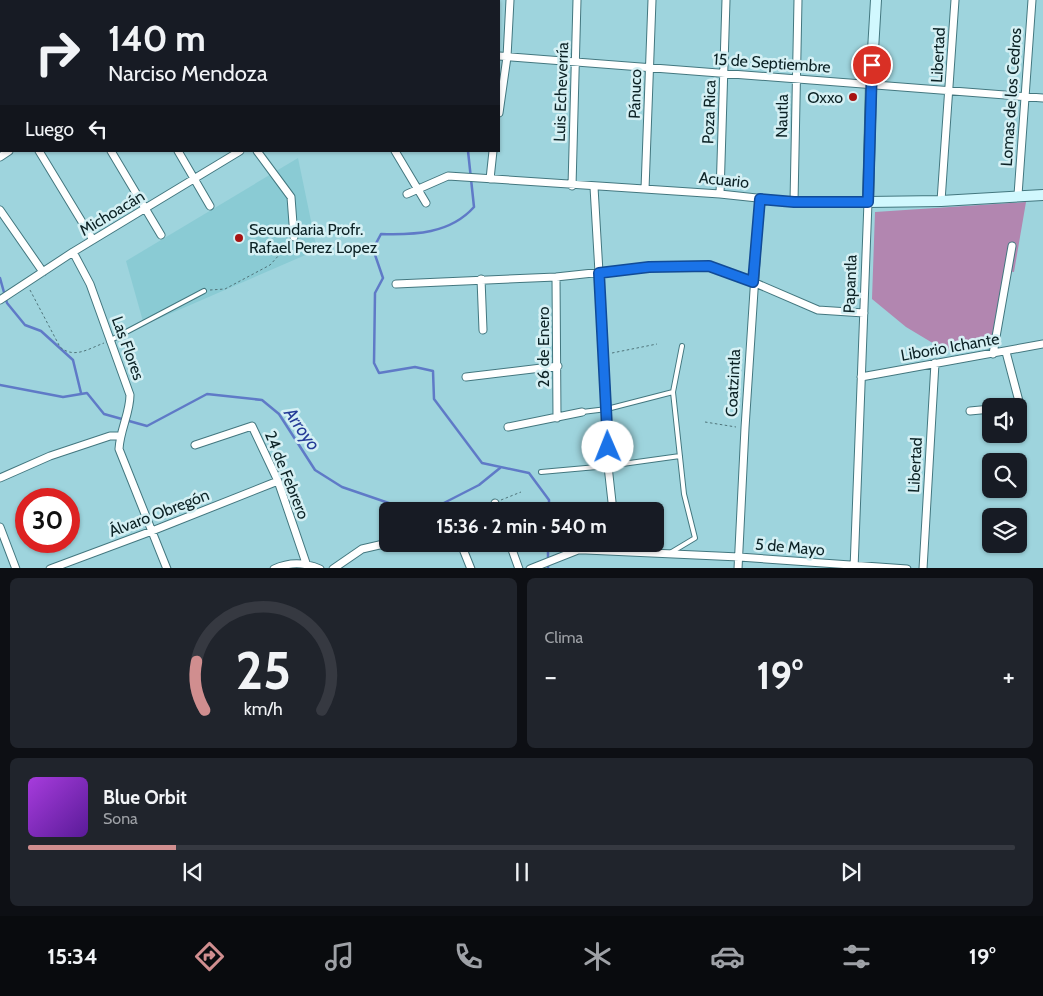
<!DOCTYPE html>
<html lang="es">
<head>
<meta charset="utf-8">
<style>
	body { margin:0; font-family:Cabin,sans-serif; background:#20242c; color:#f1f3f6; height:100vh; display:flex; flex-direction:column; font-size:19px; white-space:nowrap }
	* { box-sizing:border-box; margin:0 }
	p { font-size:16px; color:#9ea1a6 }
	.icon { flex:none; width:28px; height:28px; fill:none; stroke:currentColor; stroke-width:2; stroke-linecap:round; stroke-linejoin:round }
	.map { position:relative; height:568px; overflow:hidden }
	.side { display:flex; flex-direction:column; gap:10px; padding:10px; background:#0d0f14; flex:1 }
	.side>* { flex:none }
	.top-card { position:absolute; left:0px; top:0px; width:500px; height:152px; box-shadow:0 1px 4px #0004; background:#171b24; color:#f1f3f6; overflow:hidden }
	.fabs { position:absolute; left:982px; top:398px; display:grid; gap:10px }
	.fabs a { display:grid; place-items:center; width:45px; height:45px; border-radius:8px; background:#171b24; box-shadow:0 1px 4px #0004; font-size:25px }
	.speed { position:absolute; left:15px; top:488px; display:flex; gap:10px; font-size:25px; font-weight:700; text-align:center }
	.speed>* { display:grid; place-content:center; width:65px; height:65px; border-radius:50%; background:#171b24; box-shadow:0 1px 4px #0004; line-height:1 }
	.speed .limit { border:8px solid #d22; background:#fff; color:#111 }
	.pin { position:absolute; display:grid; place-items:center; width:42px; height:42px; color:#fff; margin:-21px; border:2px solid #fff; border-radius:50%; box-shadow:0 1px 5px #0007 }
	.me { position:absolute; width:55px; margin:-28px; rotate:359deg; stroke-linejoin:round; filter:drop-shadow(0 0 4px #0008) }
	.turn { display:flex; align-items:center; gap:18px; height:105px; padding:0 25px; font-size:22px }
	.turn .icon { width:65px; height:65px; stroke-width:2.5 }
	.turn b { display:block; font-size:35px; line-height:42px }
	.then { display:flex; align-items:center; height:48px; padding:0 25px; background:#0003; gap:10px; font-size:19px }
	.big { font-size:38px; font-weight:700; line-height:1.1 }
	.side .tile { flex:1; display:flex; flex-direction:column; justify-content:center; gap:8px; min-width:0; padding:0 18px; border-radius:8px; background:#20242c }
	.side .dial { align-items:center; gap:0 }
	.dial svg { height:130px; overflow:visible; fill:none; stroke:#363941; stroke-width:7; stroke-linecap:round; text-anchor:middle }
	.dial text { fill:#f1f3f6; stroke:none }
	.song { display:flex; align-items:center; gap:15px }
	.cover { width:60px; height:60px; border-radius:8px; background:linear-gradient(135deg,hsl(280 70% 55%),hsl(270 70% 35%)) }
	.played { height:5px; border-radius:2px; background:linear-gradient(90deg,#d08e8f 15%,#363941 15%) }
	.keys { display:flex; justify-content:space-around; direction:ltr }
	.heat { display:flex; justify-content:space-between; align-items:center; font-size:28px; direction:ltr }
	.side .tiles { flex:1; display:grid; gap:10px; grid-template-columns:1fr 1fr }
	.tile:last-child { grid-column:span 2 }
	.trip { position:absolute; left:379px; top:502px; width:285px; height:50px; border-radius:8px; background:#171b24; box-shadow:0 1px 4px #0004; font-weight:700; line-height:50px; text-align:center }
	.tab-bar { display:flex; height:80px; justify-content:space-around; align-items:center; background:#090b0e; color:#9ea1a6 }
	.tab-bar .icon { width:35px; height:35px }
	.tab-bar .current { color:#d08e8f }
	.tab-bar b { font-size:22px; color:#f1f3f6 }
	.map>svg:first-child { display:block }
	.built { fill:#8acbd4 }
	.green { fill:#b286b0 }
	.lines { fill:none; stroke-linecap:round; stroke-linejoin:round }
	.stream { stroke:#5f7ac7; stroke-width:2.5 }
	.lane-casing { stroke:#43777f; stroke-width:6 }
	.street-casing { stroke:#43777f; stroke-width:9 }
	.secondary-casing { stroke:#43777f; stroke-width:12 }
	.path { stroke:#4f747a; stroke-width:1; stroke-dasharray:2.5 2.5; stroke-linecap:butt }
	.lane { stroke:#fff; stroke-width:4 }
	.street { stroke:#fff; stroke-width:7 }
	.secondary { stroke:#d1f8fe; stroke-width:10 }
	.route-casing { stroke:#114b97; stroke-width:12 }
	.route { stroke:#1a73e8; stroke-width:9 }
	.poi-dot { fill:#a71312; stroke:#d5f0f4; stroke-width:2 }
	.labels { text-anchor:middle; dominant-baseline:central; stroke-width:5; stroke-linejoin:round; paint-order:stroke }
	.street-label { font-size:16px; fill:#0c2225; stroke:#d5f0f4 }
	.poi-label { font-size:16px; fill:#0c2225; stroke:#d5f0f4; text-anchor:end }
	.water-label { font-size:18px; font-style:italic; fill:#253b97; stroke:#d5f0f4 }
</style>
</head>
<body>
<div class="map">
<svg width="1043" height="569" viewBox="0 0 1043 569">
	<rect width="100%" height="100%" fill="#9ed4dd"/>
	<path class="built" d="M298,158L317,250L144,325L126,261Z"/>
	<path class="green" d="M1026,202L1014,272L1007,271L995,342L946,351L906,327L872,299L875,212Z"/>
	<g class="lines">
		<path class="stream" d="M446,0L448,1
			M468,151L474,207C450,234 414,235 381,234L373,249L383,278L375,293L374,363L379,373L415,367L433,371L434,399L482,463L529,473L549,500V511
			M0,278L7,303L25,325L41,331L73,360L81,393
			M0,385L63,397L87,393L104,414L147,426L207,394L262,400L279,414L315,470L342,487L412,511L436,507L479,485L500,468
			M548,569V544"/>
		<g class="lane-casing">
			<path id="lane" d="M109,341L204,291
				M582,412L607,409L673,392
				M541,472L608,466L680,456
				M670,553L695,538L684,494L673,392L682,346"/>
		</g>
		<g class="street-casing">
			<path id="street" d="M19,0L20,1
				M90,0L91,1
				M162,0V1
				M236,0L237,1
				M305,0V1
				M375,0L376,1
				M116,1L118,0
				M262,1L264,0
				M499,56L1043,98
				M0,71L1,70
				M0,87L1,89
				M499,113L507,57L510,0
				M39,151L93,240
				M111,151L161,235
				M178,151L210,206
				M257,151L291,197L294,237
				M395,151L426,203
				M0,157L9,151
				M490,179L493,151
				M572,186L577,0
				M594,187L607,409L608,466L613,511
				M645,189L652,0
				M407,194L448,176L720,194L794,202H868L854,569
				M720,194L726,0
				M1018,195L1032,0
				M941,201L955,0
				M794,202L798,0
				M0,210L43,272
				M73,252L90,284L130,395C130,413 120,430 119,449L167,569
				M556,277L557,418
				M481,279L483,330
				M396,284L556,277L649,267H709L753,282L818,310L864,313
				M0,300L73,252L240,151
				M1006,352L1020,405L1012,406
				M993,354L1012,246
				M466,377L558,366
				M861,377L1043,344
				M970,411L991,409
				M508,427L582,412
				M195,445L252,426L278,481L306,563
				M0,478L50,456L110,436H120
				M495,503L498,511
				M0,527L16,569
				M461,544L471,569
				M510,544L519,569
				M50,569L152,531L278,481
				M274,569C289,562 304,562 320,569
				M333,569L362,549L388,543
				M530,569L578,550H586L739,557L907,569
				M738,569L745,428L760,199
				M923,569L935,363"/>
		</g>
		<g class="secondary-casing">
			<path id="secondary" d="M876,0L871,84L868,202L941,201L1043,195"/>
		</g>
		<path class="path" d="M30,290L60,347C74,359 88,349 104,343
			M210,290L225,289L270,265L290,243
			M612,353L657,344
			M705,422L736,427
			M501,500L521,492
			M475,511L488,506"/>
		<use href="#lane" class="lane"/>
		<use href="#street" class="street"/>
		<use href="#secondary" class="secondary"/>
	</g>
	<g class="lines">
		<g class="route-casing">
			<path id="route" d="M608,447L599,273L649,267L709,266L753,282L760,199L794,202H868L872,65"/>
		</g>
		<use href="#route" class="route"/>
	</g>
	<g class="poi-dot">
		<circle cx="853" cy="97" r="5"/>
		<circle cx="239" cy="238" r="5"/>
	</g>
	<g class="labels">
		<g class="street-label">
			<text transform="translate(938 55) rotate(-87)">Libertad</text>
			<text transform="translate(772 63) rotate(4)">15 de Septiembre</text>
			<text transform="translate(561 92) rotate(-88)">Luis Echeverría</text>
			<text transform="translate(635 94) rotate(-88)">Pánuco</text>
			<text transform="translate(1011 97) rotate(-86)">Lomas de los Cedros</text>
			<text transform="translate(709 112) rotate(-88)">Poza Rica</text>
			<text transform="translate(782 116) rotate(-89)">Nautla</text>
			<text transform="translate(724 180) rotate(6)">Acuario</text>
			<text transform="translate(112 213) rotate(-31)">Michoacán</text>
			<text transform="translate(850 284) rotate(-88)">Papantla</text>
			<text transform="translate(543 347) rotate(-90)">26 de Enero</text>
			<text transform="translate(950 347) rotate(-10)">Liborio Ichante</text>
			<text transform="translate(128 348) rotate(70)">Las Flores</text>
			<text transform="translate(733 383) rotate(-87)">Coatzintla</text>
			<text transform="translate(915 465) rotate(-87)">Libertad</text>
			<text transform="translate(287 475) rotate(68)">24 de Febrero</text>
			<text transform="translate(159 513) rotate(-21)">Álvaro Obregón</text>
			<text transform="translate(790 547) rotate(5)">5 de Mayo</text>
		</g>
		<g class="poi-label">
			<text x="843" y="97">Oxxo</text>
			<text x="249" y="229" text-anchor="start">Secundaria Profr.<tspan x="249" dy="18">Rafael Perez Lopez</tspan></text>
		</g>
		<g class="water-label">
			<text transform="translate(302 429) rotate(55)">Arroyo</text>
		</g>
	</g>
</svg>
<div class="fabs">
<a><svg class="icon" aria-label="sound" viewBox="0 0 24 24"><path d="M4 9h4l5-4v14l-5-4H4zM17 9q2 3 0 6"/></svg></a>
<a><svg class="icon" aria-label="search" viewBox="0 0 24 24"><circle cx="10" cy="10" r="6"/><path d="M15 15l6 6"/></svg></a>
<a><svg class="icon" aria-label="layers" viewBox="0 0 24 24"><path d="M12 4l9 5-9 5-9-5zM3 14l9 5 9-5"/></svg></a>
</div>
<div class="speed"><div class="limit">30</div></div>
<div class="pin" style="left:872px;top:65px;background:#d93025"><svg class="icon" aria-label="arrive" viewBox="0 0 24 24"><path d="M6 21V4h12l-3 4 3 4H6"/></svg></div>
<svg class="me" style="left:608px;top:447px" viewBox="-20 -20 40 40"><circle r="19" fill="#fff"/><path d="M0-13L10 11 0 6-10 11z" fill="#1a73e8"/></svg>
<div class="trip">15:36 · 2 min · 540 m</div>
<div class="top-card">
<div class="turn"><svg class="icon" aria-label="right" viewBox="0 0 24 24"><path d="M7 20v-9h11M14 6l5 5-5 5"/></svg><div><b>140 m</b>Narciso Mendoza</div></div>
<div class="then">Luego<svg class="icon" aria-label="left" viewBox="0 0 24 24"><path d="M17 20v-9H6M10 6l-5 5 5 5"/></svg></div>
</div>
</div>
<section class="side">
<div class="tiles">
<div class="tile dial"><svg viewBox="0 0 100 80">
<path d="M14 69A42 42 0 1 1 86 69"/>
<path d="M14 69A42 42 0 0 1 9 39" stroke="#d08e8f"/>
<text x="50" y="56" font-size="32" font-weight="700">25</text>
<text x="50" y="72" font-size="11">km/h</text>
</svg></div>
<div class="tile"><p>Clima</p>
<div class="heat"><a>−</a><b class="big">19°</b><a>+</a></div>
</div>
<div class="tile">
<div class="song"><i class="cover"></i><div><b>Blue Orbit</b><p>Sona</p></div></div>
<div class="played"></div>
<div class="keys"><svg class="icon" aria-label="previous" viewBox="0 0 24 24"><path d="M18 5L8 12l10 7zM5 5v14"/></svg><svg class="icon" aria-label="pause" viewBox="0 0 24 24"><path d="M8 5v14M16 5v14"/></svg><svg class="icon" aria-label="next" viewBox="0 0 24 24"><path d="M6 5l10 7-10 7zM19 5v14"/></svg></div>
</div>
</div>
</section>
<nav class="tab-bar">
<b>15:34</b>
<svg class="icon current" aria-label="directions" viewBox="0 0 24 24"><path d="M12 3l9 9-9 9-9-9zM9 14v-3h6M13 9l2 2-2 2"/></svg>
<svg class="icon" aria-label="music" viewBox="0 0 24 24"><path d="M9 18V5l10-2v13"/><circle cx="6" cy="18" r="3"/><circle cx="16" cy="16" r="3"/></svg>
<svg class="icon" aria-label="phone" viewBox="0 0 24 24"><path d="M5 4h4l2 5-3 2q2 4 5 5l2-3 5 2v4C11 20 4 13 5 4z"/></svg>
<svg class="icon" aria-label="climate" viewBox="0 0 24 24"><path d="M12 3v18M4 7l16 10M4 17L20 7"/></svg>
<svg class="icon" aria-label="car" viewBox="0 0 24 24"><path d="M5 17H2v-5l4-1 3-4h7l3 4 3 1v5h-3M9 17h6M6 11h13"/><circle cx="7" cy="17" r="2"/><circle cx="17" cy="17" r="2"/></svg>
<svg class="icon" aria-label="filters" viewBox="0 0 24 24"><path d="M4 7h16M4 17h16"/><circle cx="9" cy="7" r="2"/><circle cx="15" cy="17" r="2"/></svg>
<b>19°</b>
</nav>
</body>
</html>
